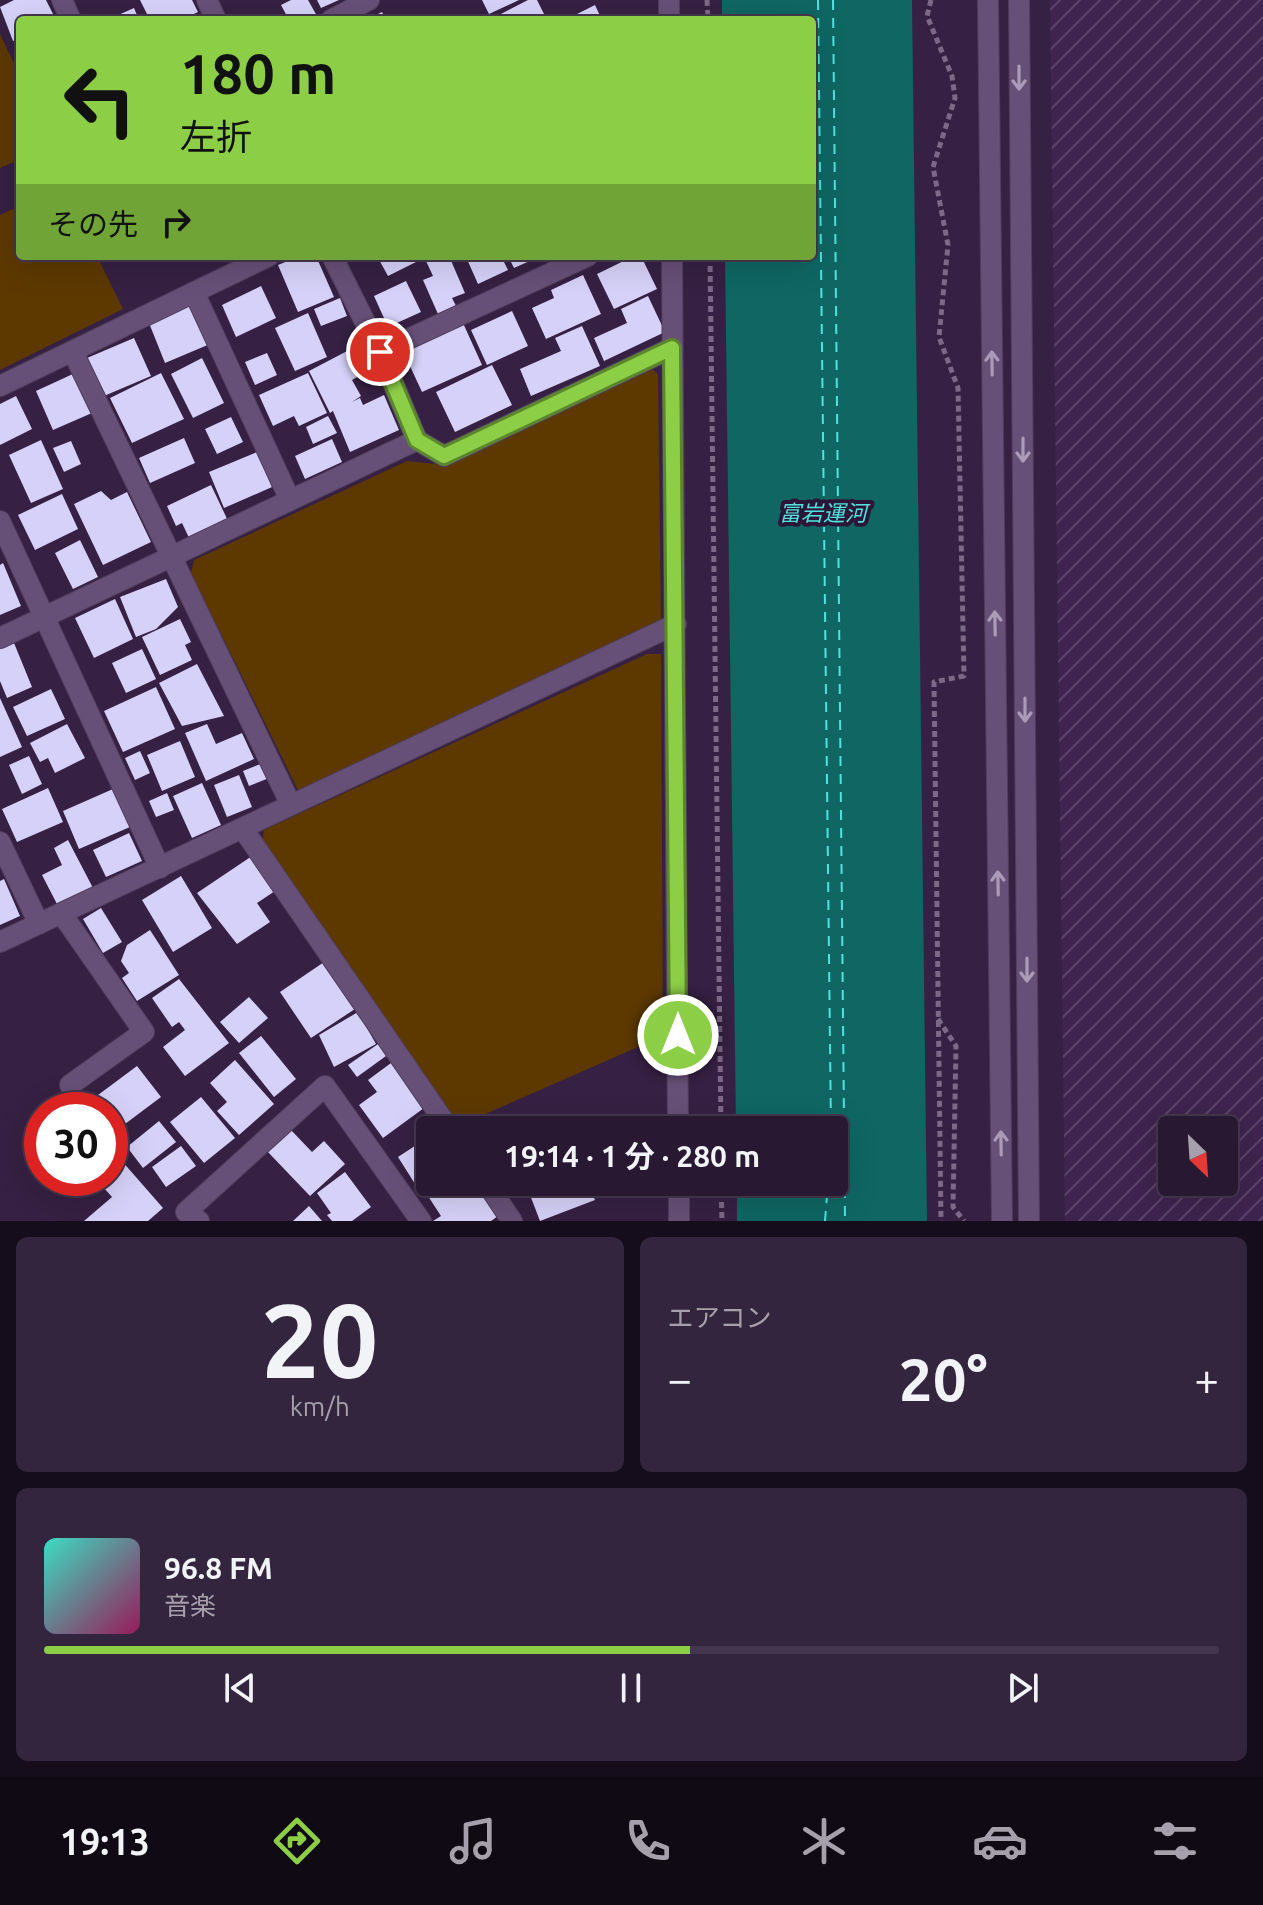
<!DOCTYPE html>
<html lang="ja">
<head>
<meta charset="utf-8">
<style>
	body { margin:0; font-family:Ubuntu,"Noto Sans JP",sans-serif; background:#34253e; color:#f1f3f6; height:100vh; display:flex; flex-direction:column; font-size:30px; white-space:nowrap }
	* { box-sizing:border-box; margin:0 }
	p { font-size:26px; color:#a5a0ac }
	.icon { flex:none; width:44px; height:44px; fill:none; stroke:currentColor; stroke-width:2; stroke-linecap:round; stroke-linejoin:round }
	.map { position:relative; height:1221px; overflow:hidden }
	.sheet { display:flex; flex-direction:column; gap:16px; padding:16px; background:#160d1c; flex:1 }
	.sheet>* { flex:none }
	.top-card { position:absolute; left:16px; top:16px; width:800px; height:244px; border-radius:8px; box-shadow:0 8px 32px #0002,0 0 0 2px #44374d; background:#8cce45; color:#111; overflow:hidden }
	.needle { width:52px; rotate:155deg }
	.fabs { position:absolute; left:1158px; top:1116px; display:grid; gap:16px }
	.fabs a { display:grid; place-items:center; width:80px; height:80px; border-radius:8px; background:#281832; box-shadow:0 8px 32px #0002,0 0 0 2px #44374d; font-size:40px }
	.speed { position:absolute; left:24px; top:1092px; display:flex; gap:16px; font-size:40px; font-weight:700; text-align:center }
	.speed>* { display:grid; place-content:center; width:104px; height:104px; border-radius:50%; background:#281832; box-shadow:0 8px 32px #0002,0 0 0 2px #44374d; line-height:1 }
	.speed .limit { border:12px solid #d22; background:#fff; color:#111 }
	.pin { position:absolute; display:grid; place-items:center; width:68px; height:68px; color:#fff; margin:-34px; border:4px solid #fff; border-radius:50%; box-shadow:0 2px 8px #0007 }
	.me { position:absolute; width:88px; margin:-44px; rotate:0deg; stroke-linejoin:round; filter:drop-shadow(0 0 6px #0008) }
	.turn { display:flex; align-items:center; gap:28px; height:168px; padding:0 32px; font-size:36px }
	.turn .icon { width:104px; height:104px; stroke-width:2.5 }
	.turn b { display:block; font-size:56px; line-height:68px }
	.then { display:flex; align-items:center; height:76px; padding:0 32px; background:#0003; gap:16px; font-size:30px }
	.big { font-size:60px; font-weight:700; line-height:1.1 }
	.sheet .tile { flex:1; display:flex; flex-direction:column; justify-content:center; gap:12px; min-width:0; padding:0 28px; border-radius:12px; background:#34253e }
	.sheet .dial { align-items:center; gap:0 }
	.dial b { font-size:104px; line-height:1 }
	.song { display:flex; align-items:center; gap:24px }
	.cover { width:96px; height:96px; border-radius:12px; background:linear-gradient(135deg,hsl(170 70% 55%),hsl(330 70% 35%)) }
	.played { height:8px; border-radius:4px; background:linear-gradient(90deg,#8cce45 55%,#44374d 55%) }
	.keys { display:flex; justify-content:space-around; direction:ltr }
	.heat { display:flex; justify-content:space-between; align-items:center; font-size:44px; direction:ltr }
	.sheet .tiles { flex:1; display:grid; gap:16px; grid-template-columns:1fr 1fr }
	.tile:last-child { grid-column:span 2 }
	.trip { position:absolute; left:416px; top:1116px; width:432px; height:80px; border-radius:8px; background:#281832; box-shadow:0 8px 32px #0002,0 0 0 2px #44374d; font-weight:700; line-height:80px; text-align:center }
	.tabs { display:flex; height:128px; justify-content:space-around; align-items:center; background:#100a14; color:#a5a0ac }
	.tabs .icon { width:56px; height:56px }
	.tabs .active { color:#8cce45 }
	.tabs b { font-size:36px; color:#f1f3f6 }
	.map>svg:first-child { display:block }
	.industrial { fill:url(#industrial-furrows); fill-rule:evenodd }
	.green { fill:#5d3900 }
	.water { fill:#0f6663 }
	.lines { fill:none; stroke-linecap:round; stroke-linejoin:round }
	.ferry { stroke:#4ee3dd; stroke-width:2; stroke-dasharray:10 8; stroke-linecap:butt }
	.building { fill:#d6d1f8 }
	.minor-casing { stroke:#503e5c; stroke-width:22 }
	.path { stroke:#7b6987; stroke-width:5; stroke-dasharray:6 4; stroke-linecap:butt }
	.minor { stroke:#675077; stroke-width:20 }
	.oneway { stroke:#ab9ab8 }
	.route-casing { stroke:#5b862d; stroke-width:20 }
	.route { stroke:#8cce45; stroke-width:14 }
	.labels { text-anchor:middle; dominant-baseline:central; stroke-width:8; stroke-linejoin:round; paint-order:stroke }
	.water-label { font-size:22px; font-style:italic; fill:#4ee3dd; stroke:#2c1638 }
</style>
</head>
<body>
<div class="map">
<svg width="1263" height="1221" viewBox="0 0 1263 1221">
	<defs>
		<pattern id="industrial-furrows" width="10" height="10" patternUnits="userSpaceOnUse" patternTransform="scale(2)"><rect width="10" height="10" fill="#3e244e"/><path d="M-1 1l2-2M0 10L10 0M9 11l2-2" fill="none" stroke="#5a4368"/></pattern>
	</defs>
	<rect width="100%" height="100%" fill="#362043"/>
	<path class="industrial" d="M1050,0H1263V1221H1065ZM1172,1130H1224V1182H1172Z"/>
	<path class="green" d="M0,34L20,76V159L0,168Z
		M20,206V256H97L123,309L0,370V215Z
		M652,369L658,374L661,620L298,790L191,573L194,560L407,461L447,465Z
		M647,654H661L663,1036L458,1126L262,843L264,830Z"/>
	<path class="water" d="M722,0H912L927,1221H737V1182H834V1130H736L725,256H812V20H722Z"/>
	<g class="lines">
		<path class="ferry" d="M818,0L831,1130
			M833,0L845,1221
			M825,1221L828,1182"/>
	</g>
	<path class="building" d="M14,0H46L56,20H20V38L13,41L0,7Z
		M140,0H192L198,12L181,20H150Z
		M291,0H308L317,16L289,20L281,5Z
		M317,0H339L321,8Z
		M482,0H519L489,14Z
		M528,0H537L547,20H501L499,15Z
		M595,5L602,20H565Z
		M134,8L139,20H107Z
		M382,12L386,20H366Z
		M300,256H316L334,297L298,312L278,265Z
		M377,256H428L388,276Z
		M437,256H449L465,293L452,298L456,306L438,314L423,280L433,276L426,261Z
		M501,256L508,270L478,284L466,257Z
		M508,256H541L514,268Z
		M634,256H641L657,289L614,309L597,274Z
		M583,275L601,314L546,339L532,308L554,298L551,290Z
		M406,281L421,312L388,327L374,296Z
		M261,286L276,318L236,337L222,305Z
		M648,296L665,332L604,361L594,338L627,323L621,309Z
		M340,298L347,316L321,326L314,309Z
		M193,304L210,344L165,363L149,323Z
		M512,311L528,346L487,365L471,330Z
		M308,313L327,357L295,371L275,328Z
		M463,323L482,365L422,392L403,351Z
		M582,326L600,366L531,396L520,369L561,351L555,338Z
		M134,338L151,376L104,396L87,358Z
		M351,349L364,373L352,380L361,396L352,402L360,398L363,405L384,395L399,430L350,452L333,411L330,413L309,371Z
		M267,353L277,375L255,385L245,362Z
		M202,358L224,403L193,418L171,374Z
		M492,365L512,405L455,432L436,392Z
		M75,373L92,413L53,430L36,391Z
		M161,373L184,419L132,443L110,398Z
		M308,373L327,413L299,426L294,416L273,426L259,395Z
		M16,396L32,429L0,445V404Z
		M328,416L337,433L313,444L306,427Z
		M231,417L243,442L217,454L205,429Z
		M184,438L195,463L150,483L139,458Z
		M332,439L342,462L305,479L295,456Z
		M41,440L63,489L31,503L9,455Z
		M71,441L81,464L64,472L53,448Z
		M257,452L272,487L224,508L209,472Z
		M211,485L229,523L191,542L182,523L176,526L167,506Z
		M101,491L111,500L127,492L151,542L103,565L74,504Z
		M62,494L78,529L35,550L18,515Z
		M80,540L98,577L73,589L55,553Z
		M3,563L21,606L0,615V565Z
		M166,579L178,607L156,629L136,637L120,597Z
		M115,599L133,639L94,658L75,618Z
		M180,619L191,642L185,645L192,660L160,675L142,637Z
		M14,643L32,687L7,698L0,681V649Z
		M142,649L156,679L126,693L112,663Z
		M197,664L224,716L182,726L159,683Z
		M156,687L175,729L123,752L104,711Z
		M51,689L65,719L27,736L13,707Z
		M0,698L22,747L0,757Z
		M67,724L85,758L55,773L48,758L40,762L30,743Z
		M207,724L216,744L242,733L254,759L206,781L185,733Z
		M180,741L195,777L162,791L147,755Z
		M140,751L150,773L135,780L125,758Z
		M29,756L42,784L22,794L9,765Z
		M263,763L269,778L249,786L243,771Z
		M239,775L252,807L227,817L214,785Z
		M202,783L221,825L192,838L173,796Z
		M48,788L63,822L17,842L2,809Z
		M113,789L130,827L79,849L63,811Z
		M167,793L174,810L156,817L149,801Z
		M129,833L142,861L106,877L93,850Z
		M68,840L93,888L58,906L42,875L62,865L54,848Z
		M252,856L275,891L257,903L270,922L237,944L197,893Z
		M181,876L212,928L173,952L142,900Z
		M4,879L20,916L0,925V881Z
		M101,908L122,942L103,953L83,919Z
		M150,930L179,975L137,1001L122,978L129,973L121,961L127,945Z
		M327,960L358,1007L311,1038L280,992Z
		M179,979L229,1043L185,1076L163,1047L185,1030L179,1022L172,1027L152,998Z
		M249,997L268,1018L239,1043L220,1022Z
		M358,1012L376,1044L334,1067L319,1035Z
		M261,1036L296,1079L274,1097L239,1053Z
		M378,1044L386,1056L357,1077L348,1065Z
		M235,1060L274,1104L239,1135L217,1111L227,1102L210,1083Z
		M391,1063L424,1108L383,1138L359,1105L377,1092L368,1080Z
		M137,1066L161,1097L117,1130L110,1120V1110H103L94,1098Z
		M201,1097L235,1138L204,1163L170,1122Z
		M159,1121L176,1142L143,1168L127,1147Z
		M290,1129L312,1152L324,1141L345,1164L310,1196L267,1151Z
		M430,1136V1182L438,1185L422,1195L398,1157Z
		M181,1146L196,1166L166,1187L152,1167Z
		M114,1152L163,1208L148,1221H84L112,1197L95,1178H110V1156Z
		M345,1172L371,1207L352,1221H332L327,1215L331,1213L317,1193Z
		M450,1182H476L498,1216L491,1221H433L441,1216L428,1196Z
		M511,1182H546L516,1195Z
		M561,1182H587L595,1200L540,1221L530,1195Z
		M309,1206L322,1221H293Z"/>
	<g class="lines">
		<g class="minor-casing">
			<path id="minor" d="M62,0L71,20
				M207,0L216,20
				M988,0L1002,1221
				M1019,0L1029,1221
				M331,20L369,0
				M669,20V0
				M332,256L380,352L417,440L444,456L672,348
				M672,256L678,1130
				M194,292L290,500
				M73,352L291,805
				M380,352L588,256
				M0,386L269,256
				M0,521L160,868
				M0,638L417,440
				M243,829L450,1130
				M0,842L39,924
				M62,914L144,1032L70,1085
				M0,942L676,624
				M486,1182L512,1221
				M679,1182V1221
				M199,1221L186,1212L325,1086L421,1221"/>
		</g>
		<path class="path" d="M707,0L708,20
			M931,0L927,16L952,76L955,98L933,167L948,245L939,337L958,388L964,676L934,682L941,1221
			M710,256L721,1130
			M938,1019L956,1046L953,1207L964,1221
			M721,1182L722,1221"/>
		<use href="#minor" class="minor"/>
	</g>
	<defs><path id="oneway-shaft" d="M-6 0H5M1.5-3L5.5 0L1.5 3" fill="none" stroke-width="1.6" stroke-linecap="round" stroke-linejoin="round" transform="scale(2)"/></defs>
	<g class="oneway">
		<use href="#oneway-shaft" transform="translate(1019 78) rotate(90)"/>
		<use href="#oneway-shaft" transform="translate(992 363) rotate(-91)"/>
		<use href="#oneway-shaft" transform="translate(1023 450) rotate(90)"/>
		<use href="#oneway-shaft" transform="translate(995 623) rotate(-91)"/>
		<use href="#oneway-shaft" transform="translate(1025 710) rotate(90)"/>
		<use href="#oneway-shaft" transform="translate(998 883) rotate(-91)"/>
		<use href="#oneway-shaft" transform="translate(1027 970) rotate(90)"/>
		<use href="#oneway-shaft" transform="translate(1001 1143) rotate(-91)"/>
	</g>
	<g class="lines">
		<g class="route-casing">
			<path id="route" d="M380,352L417,440L444,456L672,348L678,1035"/>
		</g>
		<use href="#route" class="route"/>
	</g>
	<g class="labels">
		<g class="water-label">
			<text x="823" y="512">富岩運河</text>
		</g>
	</g>
</svg>
<div class="fabs">
<a><svg class="needle" viewBox="-14 -14 28 28"><path d="M0-13l5 13h-10z" fill="#e53935"/><path d="M0 13l5-13h-10z" fill="#a5a0ac"/></svg></a>
</div>
<div class="speed"><div class="limit">30</div></div>
<div class="pin" style="left:380px;top:352px;background:#d93025"><svg class="icon" aria-label="arrive" viewBox="0 0 24 24"><path d="M6 21V4h12l-3 4 3 4H6"/></svg></div>
<svg class="me" style="left:678px;top:1035px" viewBox="-20 -20 40 40"><circle r="17" fill="#8cce45" stroke="#fff" stroke-width="3"/><path d="M0-11L8 9 0 5-8 9z" fill="#fff"/></svg>
<div class="trip">19:14 · 1 分 · 280 m</div>
<div class="top-card">
<div class="turn"><svg class="icon" aria-label="left" viewBox="0 0 24 24"><path d="M17 20v-9H6M10 6l-5 5 5 5"/></svg><div><b>180 m</b>左折</div></div>
<div class="then">その先<svg class="icon" aria-label="right" viewBox="0 0 24 24"><path d="M7 20v-9h11M14 6l5 5-5 5"/></svg></div>
</div>
</div>
<section class="sheet">
<div class="tiles">
<div class="tile dial"><b>20</b><p>km/h</p></div>
<div class="tile"><p>エアコン</p>
<div class="heat"><a>−</a><b class="big">20°</b><a>+</a></div>
</div>
<div class="tile">
<div class="song"><i class="cover"></i><div><b>96.8 FM</b><p>音楽</p></div></div>
<div class="played"></div>
<div class="keys"><svg class="icon" aria-label="previous" viewBox="0 0 24 24"><path d="M18 5L8 12l10 7zM5 5v14"/></svg><svg class="icon" aria-label="pause" viewBox="0 0 24 24"><path d="M8 5v14M16 5v14"/></svg><svg class="icon" aria-label="next" viewBox="0 0 24 24"><path d="M6 5l10 7-10 7zM19 5v14"/></svg></div>
</div>
</div>
</section>
<nav class="tabs">
<b>19:13</b>
<svg class="icon active" aria-label="directions" viewBox="0 0 24 24"><path d="M12 3l9 9-9 9-9-9zM9 14v-3h6M13 9l2 2-2 2"/></svg>
<svg class="icon" aria-label="music" viewBox="0 0 24 24"><path d="M9 18V5l10-2v13"/><circle cx="6" cy="18" r="3"/><circle cx="16" cy="16" r="3"/></svg>
<svg class="icon" aria-label="phone" viewBox="0 0 24 24"><path d="M5 4h4l2 5-3 2q2 4 5 5l2-3 5 2v4C11 20 4 13 5 4z"/></svg>
<svg class="icon" aria-label="climate" viewBox="0 0 24 24"><path d="M12 3v18M4 7l16 10M4 17L20 7"/></svg>
<svg class="icon" aria-label="car" viewBox="0 0 24 24"><path d="M5 17H2v-5l4-1 3-4h7l3 4 3 1v5h-3M9 17h6M6 11h13"/><circle cx="7" cy="17" r="2"/><circle cx="17" cy="17" r="2"/></svg>
<svg class="icon" aria-label="filters" viewBox="0 0 24 24"><path d="M4 7h16M4 17h16"/><circle cx="9" cy="7" r="2"/><circle cx="15" cy="17" r="2"/></svg>
</nav>
</body>
</html>
